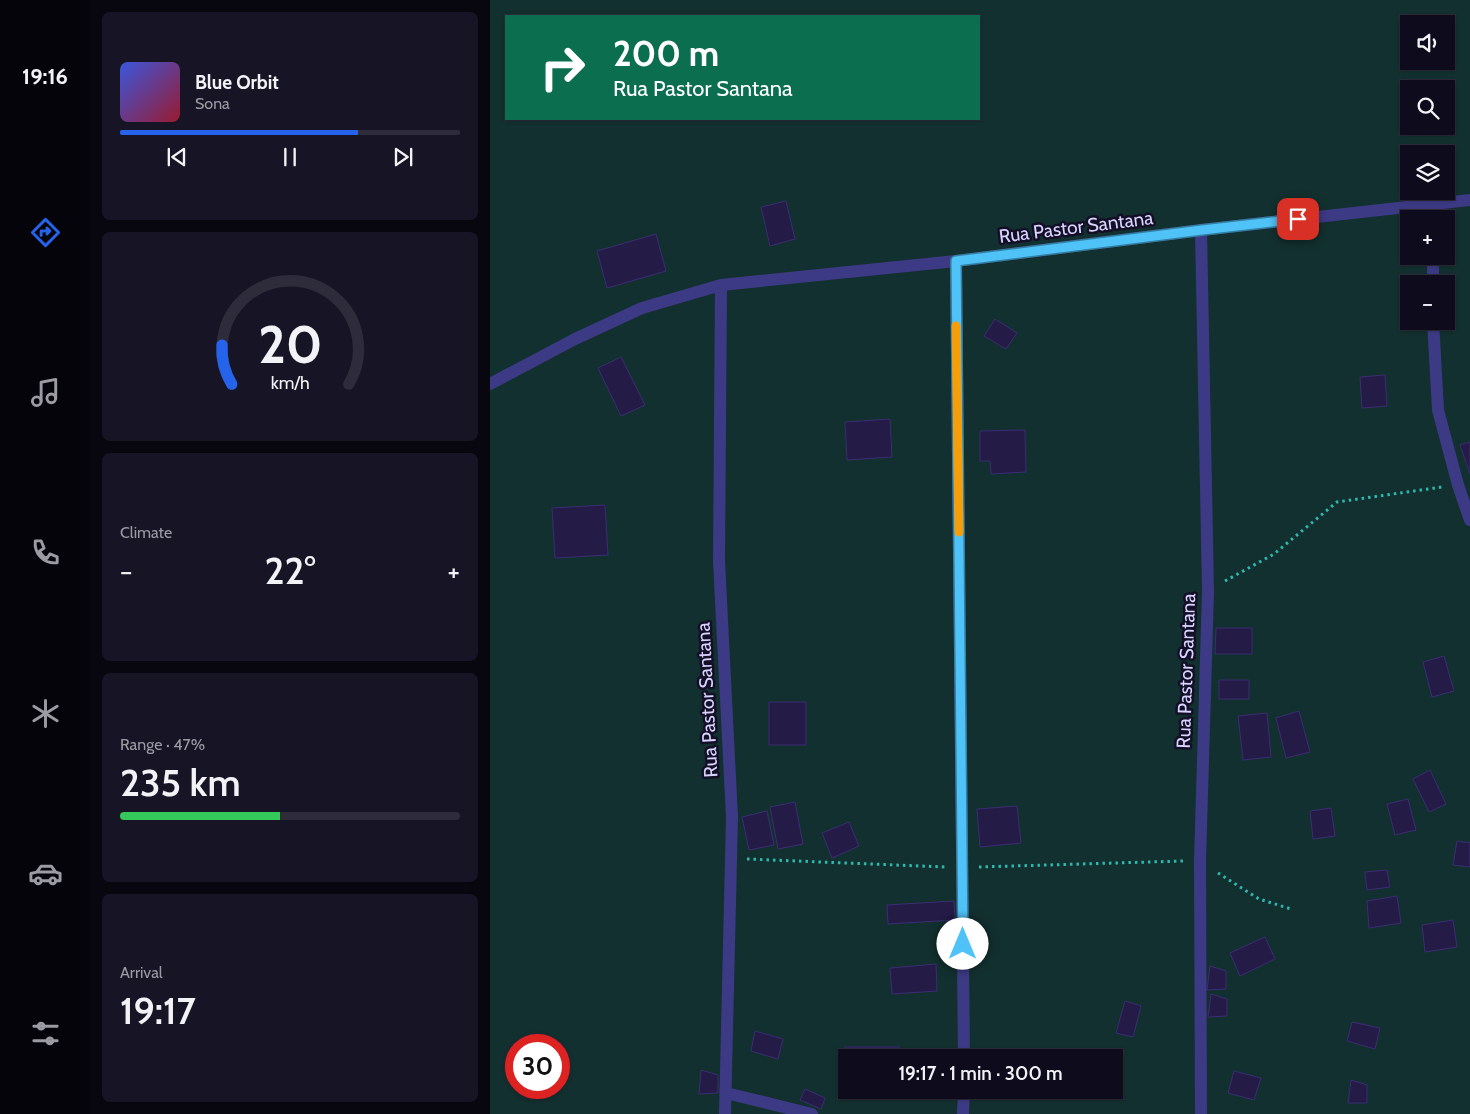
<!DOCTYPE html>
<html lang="en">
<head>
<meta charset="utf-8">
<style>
	body { margin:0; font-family:Cabin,sans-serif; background:#171425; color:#f1f3f6; height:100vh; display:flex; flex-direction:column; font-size:19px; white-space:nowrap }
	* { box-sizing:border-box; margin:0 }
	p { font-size:16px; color:#9b9ba3 }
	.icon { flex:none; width:28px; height:28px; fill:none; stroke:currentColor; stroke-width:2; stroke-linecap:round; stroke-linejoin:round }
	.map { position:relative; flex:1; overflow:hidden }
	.sheet { display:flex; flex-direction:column; gap:12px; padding:12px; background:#08060f; width:400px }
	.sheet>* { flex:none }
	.guide { position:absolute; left:15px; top:15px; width:475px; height:105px; border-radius:0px; box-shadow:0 1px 4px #0004,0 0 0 1px #2e2b3b; background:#0b6e4f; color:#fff; overflow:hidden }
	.buttons { position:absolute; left:910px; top:15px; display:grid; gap:10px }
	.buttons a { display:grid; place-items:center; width:55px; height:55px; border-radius:0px; background:#0e0b1c; box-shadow:0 1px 4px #0004,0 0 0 1px #2e2b3b; font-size:25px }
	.speed { position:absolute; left:15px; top:1034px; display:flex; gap:10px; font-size:25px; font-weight:700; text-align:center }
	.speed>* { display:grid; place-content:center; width:65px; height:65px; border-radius:50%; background:#0e0b1c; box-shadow:0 1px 4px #0004,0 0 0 1px #2e2b3b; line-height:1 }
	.speed .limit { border:8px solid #d22; background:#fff; color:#111 }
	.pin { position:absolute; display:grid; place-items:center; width:42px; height:42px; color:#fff; margin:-21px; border-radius:10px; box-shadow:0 2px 8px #0006 }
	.me { position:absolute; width:55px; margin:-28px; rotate:0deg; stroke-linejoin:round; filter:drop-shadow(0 0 4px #0008) }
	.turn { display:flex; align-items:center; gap:18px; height:105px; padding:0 25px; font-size:22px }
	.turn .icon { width:65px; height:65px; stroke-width:2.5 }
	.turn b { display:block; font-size:35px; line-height:42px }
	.big { font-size:38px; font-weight:600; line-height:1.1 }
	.sheet .widget { flex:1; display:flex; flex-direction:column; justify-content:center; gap:8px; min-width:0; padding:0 18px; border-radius:8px; background:#171425 }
	.sheet .dial { align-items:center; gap:0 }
	.dial svg { height:130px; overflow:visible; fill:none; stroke:#2e2b3b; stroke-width:7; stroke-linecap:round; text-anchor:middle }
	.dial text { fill:#f1f3f6; stroke:none }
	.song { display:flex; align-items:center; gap:15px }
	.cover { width:60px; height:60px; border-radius:8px; background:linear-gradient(135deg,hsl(230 70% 55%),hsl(350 70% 35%)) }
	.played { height:5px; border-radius:2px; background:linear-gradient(90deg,#2563eb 70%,#2e2b3b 70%) }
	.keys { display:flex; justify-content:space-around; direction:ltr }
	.heat { display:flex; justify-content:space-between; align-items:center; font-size:28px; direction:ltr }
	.charge { height:8px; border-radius:4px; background:linear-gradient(90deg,#34c759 47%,#2e2b3b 0) }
	.trip { position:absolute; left:348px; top:1049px; width:285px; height:50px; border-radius:0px; background:#0e0b1c; box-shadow:0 1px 4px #0004,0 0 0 1px #2e2b3b; font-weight:600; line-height:50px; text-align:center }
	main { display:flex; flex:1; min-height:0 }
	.dock { display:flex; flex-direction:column; width:90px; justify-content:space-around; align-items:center; background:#06040b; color:#9b9ba3 }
	.dock .icon { width:35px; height:35px }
	.dock .active { color:#2563eb }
	.dock b { font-size:22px; color:#f1f3f6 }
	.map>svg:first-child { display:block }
	.green { fill:#12302f; fill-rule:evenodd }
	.building { fill:#241b47; stroke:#3b2d73 }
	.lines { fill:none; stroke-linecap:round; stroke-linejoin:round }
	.path { stroke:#2fb8b0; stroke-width:3; stroke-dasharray:2.5 4; stroke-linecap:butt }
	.minor { stroke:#3d3a85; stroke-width:12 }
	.route-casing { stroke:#337fa1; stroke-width:12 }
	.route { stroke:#4fc3f7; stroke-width:9 }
	.slow { stroke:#f59e0b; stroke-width:9 }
	.labels { text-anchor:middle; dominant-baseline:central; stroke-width:5; stroke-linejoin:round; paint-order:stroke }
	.street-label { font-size:19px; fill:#d9d4ff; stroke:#130f26 }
</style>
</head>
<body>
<main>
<nav class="dock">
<b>19:16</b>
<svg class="icon active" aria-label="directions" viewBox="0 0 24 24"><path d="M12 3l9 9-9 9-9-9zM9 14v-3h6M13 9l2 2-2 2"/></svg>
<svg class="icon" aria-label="music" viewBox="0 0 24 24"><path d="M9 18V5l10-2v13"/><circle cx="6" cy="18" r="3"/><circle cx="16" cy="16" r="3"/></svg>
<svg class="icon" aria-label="phone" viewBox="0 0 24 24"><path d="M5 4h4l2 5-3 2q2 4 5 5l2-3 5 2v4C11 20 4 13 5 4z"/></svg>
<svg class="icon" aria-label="climate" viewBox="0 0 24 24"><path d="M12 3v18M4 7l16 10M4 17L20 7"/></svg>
<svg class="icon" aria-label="car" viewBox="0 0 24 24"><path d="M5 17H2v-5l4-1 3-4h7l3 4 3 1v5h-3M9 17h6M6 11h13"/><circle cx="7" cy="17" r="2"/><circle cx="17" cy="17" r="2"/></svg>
<svg class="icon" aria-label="filters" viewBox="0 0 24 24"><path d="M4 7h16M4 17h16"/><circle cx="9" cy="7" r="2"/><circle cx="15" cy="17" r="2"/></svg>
</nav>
<section class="sheet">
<div class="widget">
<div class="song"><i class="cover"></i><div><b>Blue Orbit</b><p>Sona</p></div></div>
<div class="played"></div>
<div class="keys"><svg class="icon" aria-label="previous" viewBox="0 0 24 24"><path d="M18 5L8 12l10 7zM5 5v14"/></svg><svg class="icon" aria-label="pause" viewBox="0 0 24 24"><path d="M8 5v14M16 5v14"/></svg><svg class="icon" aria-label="next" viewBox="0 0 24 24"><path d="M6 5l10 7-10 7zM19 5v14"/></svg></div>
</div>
<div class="widget dial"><svg viewBox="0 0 100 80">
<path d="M14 69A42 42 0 1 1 86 69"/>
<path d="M14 69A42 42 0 0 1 8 45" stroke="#2563eb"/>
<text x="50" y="56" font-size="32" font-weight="700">20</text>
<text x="50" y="72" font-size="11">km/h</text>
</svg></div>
<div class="widget"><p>Climate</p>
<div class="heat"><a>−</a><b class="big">22°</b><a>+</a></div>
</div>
<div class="widget"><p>Range · 47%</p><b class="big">235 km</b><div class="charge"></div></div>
<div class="widget"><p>Arrival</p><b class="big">19:17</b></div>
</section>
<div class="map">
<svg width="980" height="1114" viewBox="0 0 980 1114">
	<rect width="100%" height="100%" fill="#130f26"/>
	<path class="green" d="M0,0H980V1114H0ZM16,16H489V119H16ZM919,24H956V61H919ZM919,89H956V126H919ZM919,154H956V191H919ZM919,219H956V256H919ZM919,284H956V321H919ZM26,1045H69V1088H26ZM356,1058H624V1090H356Z"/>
	<path class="building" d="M296,201L305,239L280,246L271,207Z
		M166,234L176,271L117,288L107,251Z
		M505,319L527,333L516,349L494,336Z
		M131,357L155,405L131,416L108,368Z
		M895,375L897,406L872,408L870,377Z
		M400,419L402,457L357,460L355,422Z
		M535,430L536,472L501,474L500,461H490V431Z
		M980,442V474L970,445Z
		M115,505L118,555L65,558L62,508Z
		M726,628H762V654H725Z
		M954,656L964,691L942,697L933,662Z
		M729,680H759V699H729Z
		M279,702H316V745H279Z
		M809,711L820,752L796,758L786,718Z
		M777,713L781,757L753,760L748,716Z
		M940,770L956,804L939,812L923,779Z
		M918,799L926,830L905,835L897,804Z
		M305,802L313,844L288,849L280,807Z
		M527,806L531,843L490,847L487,809Z
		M841,808L845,836L823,839L820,811Z
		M277,811L284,845L259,850L252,817Z
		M359,822L369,846L342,858L332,833Z
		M967,841L980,843V867L963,865Z
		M897,870L900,887L877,890L875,872Z
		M907,896L911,923L879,928L877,901Z
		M464,901L465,920L398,924L397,905Z
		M963,920L967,947L935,952L932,925Z
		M775,937L785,959L750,976L740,953Z
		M446,964L447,991L402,994L400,968Z
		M720,966L736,971V989L717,990Z
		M721,994L737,999V1016L718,1017Z
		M635,1001L651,1006L643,1037L626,1033Z
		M862,1022L890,1028L885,1049L857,1041Z
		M265,1031L293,1039L288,1059L261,1051Z
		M355,1047H409V1058H356V1073H355Z
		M211,1070L228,1075V1093L209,1094Z
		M744,1071L771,1078L764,1100L738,1093Z
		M861,1080L877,1085V1103H858Z
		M315,1089L335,1098L331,1109L310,1100Z"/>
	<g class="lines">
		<path class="path" d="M735,581L784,554L847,502L952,487
			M257,859L455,867
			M489,867L693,861
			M728,873L769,899L801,909"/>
		<path class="minor" d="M943,205V219
			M943,256V284
			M466,261L474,1058
			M231,285L229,561L242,817L235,1114
			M943,321L948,410L968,485L980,520
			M0,384L85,339L152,308L231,285L466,261L711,230L980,200
			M236,1093L322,1114
			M473,1114L474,1090
			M711,1114L710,861L718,591L711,230"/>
	</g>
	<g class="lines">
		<g class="route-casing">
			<path id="route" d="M473,944L466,261L712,230L808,219"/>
		</g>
		<use href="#route" class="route"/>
		<path class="slow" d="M466,326L469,532"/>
	</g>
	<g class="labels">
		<g class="street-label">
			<text transform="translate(586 227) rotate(-7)">Rua Pastor Santana</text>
			<text transform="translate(696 671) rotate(-88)">Rua Pastor Santana</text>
			<text transform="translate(217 700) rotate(-93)">Rua Pastor Santana</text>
		</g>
	</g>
</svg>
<div class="buttons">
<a><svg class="icon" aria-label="sound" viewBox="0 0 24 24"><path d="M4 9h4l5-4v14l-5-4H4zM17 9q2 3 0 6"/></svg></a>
<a><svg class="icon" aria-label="search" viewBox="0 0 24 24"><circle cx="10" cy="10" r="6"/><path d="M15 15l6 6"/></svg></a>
<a><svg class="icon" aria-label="layers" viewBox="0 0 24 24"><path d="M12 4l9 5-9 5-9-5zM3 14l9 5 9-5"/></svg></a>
<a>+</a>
<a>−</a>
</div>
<div class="speed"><div class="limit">30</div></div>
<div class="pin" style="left:808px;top:219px;background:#d93025"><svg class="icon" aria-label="arrive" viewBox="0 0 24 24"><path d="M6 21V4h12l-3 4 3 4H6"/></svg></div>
<svg class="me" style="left:473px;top:944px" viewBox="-20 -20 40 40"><circle r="19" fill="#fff"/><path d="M0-13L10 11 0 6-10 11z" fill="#4fc3f7"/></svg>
<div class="trip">19:17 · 1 min · 300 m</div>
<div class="guide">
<div class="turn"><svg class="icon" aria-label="right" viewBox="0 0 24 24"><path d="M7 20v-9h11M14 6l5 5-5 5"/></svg><div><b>200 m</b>Rua Pastor Santana</div></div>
</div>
</div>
</main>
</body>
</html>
